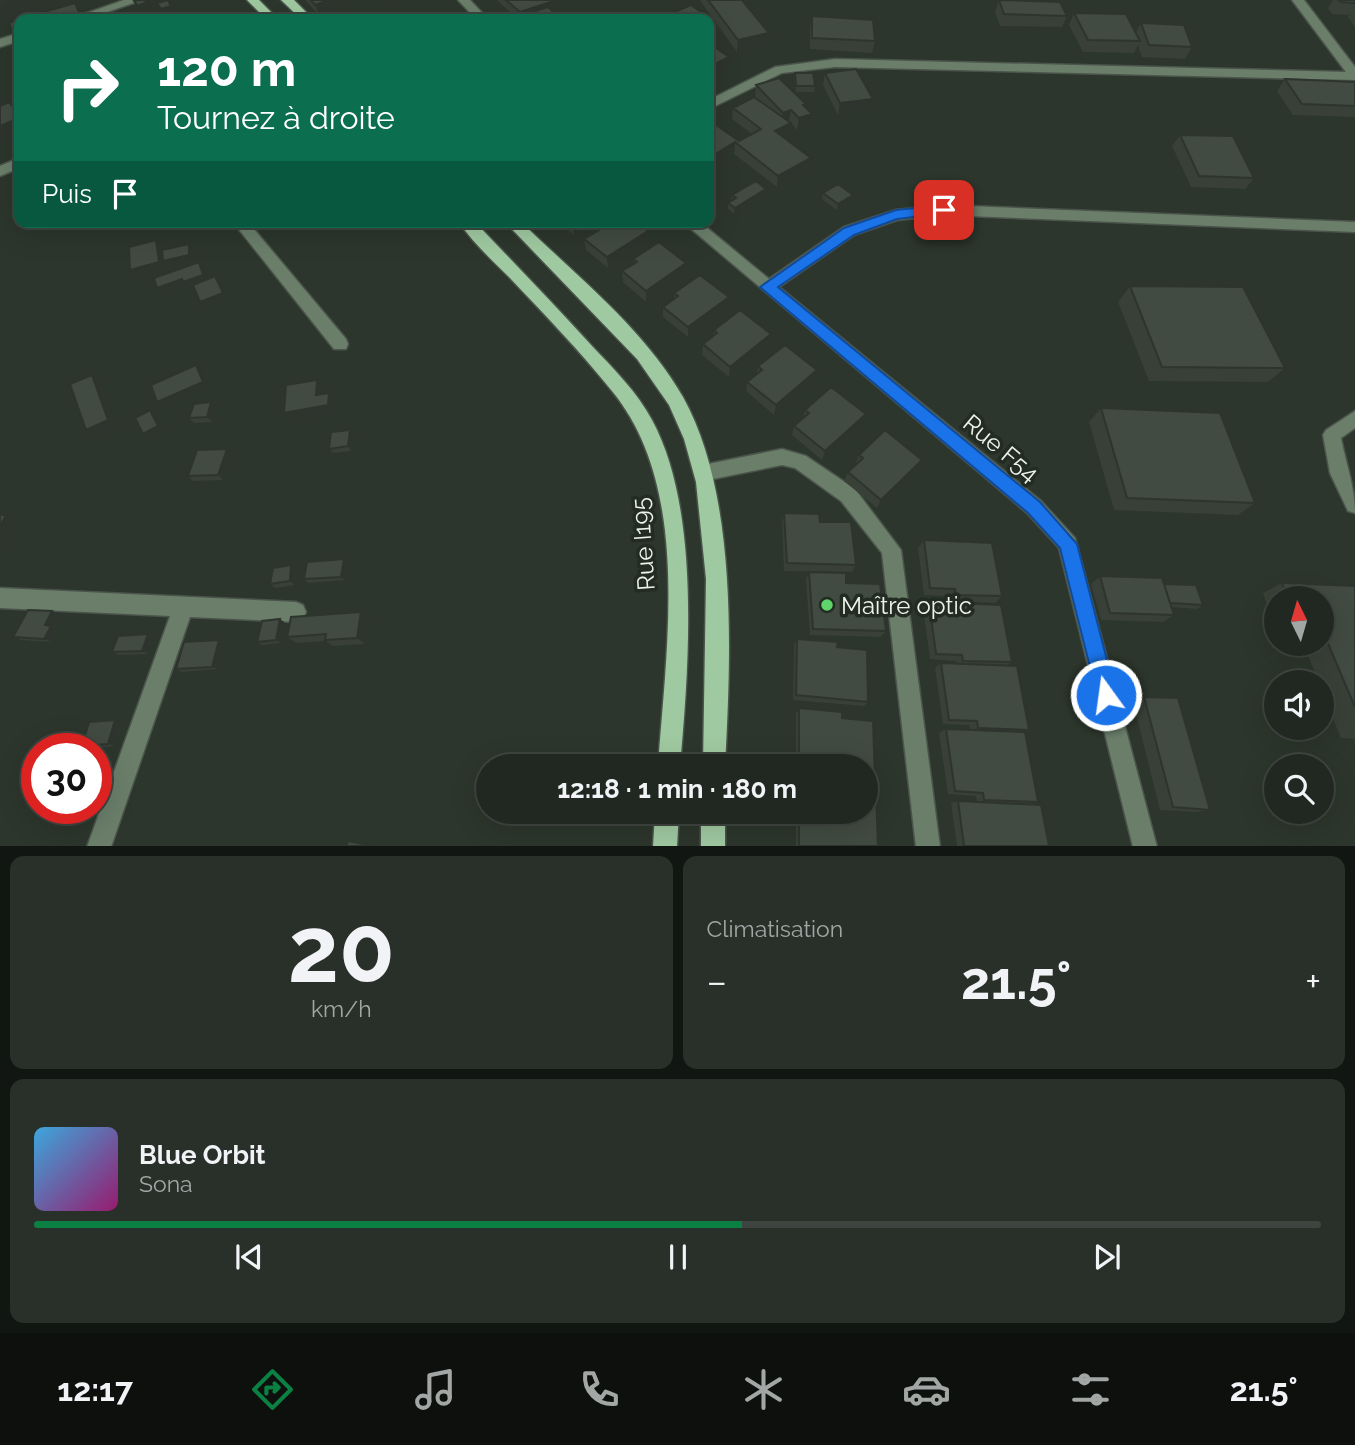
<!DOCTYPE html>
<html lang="fr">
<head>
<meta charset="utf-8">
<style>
	body { margin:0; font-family:Raleway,sans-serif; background:#29302a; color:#f1f3f6; height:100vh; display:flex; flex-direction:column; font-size:26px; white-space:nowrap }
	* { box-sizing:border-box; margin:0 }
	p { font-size:23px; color:#a2a6a5 }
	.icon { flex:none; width:38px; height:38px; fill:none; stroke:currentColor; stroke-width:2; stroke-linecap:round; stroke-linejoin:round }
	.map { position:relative; height:846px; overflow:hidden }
	.details { display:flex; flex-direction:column; gap:10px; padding:10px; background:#121612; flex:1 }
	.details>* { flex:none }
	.top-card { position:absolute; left:14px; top:14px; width:700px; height:214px; border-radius:14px; box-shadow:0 7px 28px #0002,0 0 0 2px #3e443f; background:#0b6e4f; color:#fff; overflow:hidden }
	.needle { width:46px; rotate:355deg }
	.fabs { position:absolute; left:1264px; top:586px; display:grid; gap:14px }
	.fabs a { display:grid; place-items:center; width:70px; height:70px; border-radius:50%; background:#212821; box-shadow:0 7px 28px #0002,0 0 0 2px #3e443f; font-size:35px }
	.speed { position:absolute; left:21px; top:733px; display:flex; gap:14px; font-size:35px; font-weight:700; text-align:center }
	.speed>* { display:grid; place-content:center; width:91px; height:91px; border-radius:50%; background:#212821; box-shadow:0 7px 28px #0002,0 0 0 2px #3e443f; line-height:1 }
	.speed .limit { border:10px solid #d22; background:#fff; color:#111 }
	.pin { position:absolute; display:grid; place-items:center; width:60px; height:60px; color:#fff; margin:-30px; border-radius:14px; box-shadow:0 4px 10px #0006 }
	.me { position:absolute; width:77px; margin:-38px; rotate:346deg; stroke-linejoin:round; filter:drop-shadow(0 0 5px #0008) }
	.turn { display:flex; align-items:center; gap:24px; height:147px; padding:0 28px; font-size:32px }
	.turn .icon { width:91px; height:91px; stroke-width:2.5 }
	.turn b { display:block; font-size:49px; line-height:60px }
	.then { display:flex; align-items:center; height:66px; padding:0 28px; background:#0003; gap:14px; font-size:26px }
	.big { font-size:52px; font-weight:700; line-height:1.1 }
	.details .widget { flex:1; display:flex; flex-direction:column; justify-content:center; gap:10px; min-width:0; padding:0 24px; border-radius:14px; background:#29302a }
	.details .dial { align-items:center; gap:0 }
	.dial b { font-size:91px; line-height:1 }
	.song { display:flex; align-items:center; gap:21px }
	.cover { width:84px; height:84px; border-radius:10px; background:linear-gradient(135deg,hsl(200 70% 55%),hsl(320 70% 35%)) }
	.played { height:7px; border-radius:4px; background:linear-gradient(90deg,#0b8043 55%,#3e443f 55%) }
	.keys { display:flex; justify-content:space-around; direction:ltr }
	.heat { display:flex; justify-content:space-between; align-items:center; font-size:38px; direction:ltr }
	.details .tiles { flex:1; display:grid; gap:10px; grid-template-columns:1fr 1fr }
	.widget:last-child { grid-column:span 2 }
	.trip { position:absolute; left:476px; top:754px; width:402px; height:70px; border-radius:35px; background:#212821; box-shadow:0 7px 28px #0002,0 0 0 2px #3e443f; font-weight:700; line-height:70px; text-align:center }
	.tab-bar { display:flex; height:112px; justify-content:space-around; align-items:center; background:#0d100d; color:#a2a6a5 }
	.tab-bar .icon { width:49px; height:49px }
	.tab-bar .current { color:#0b8043 }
	.tab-bar b { font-size:32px; color:#f1f3f6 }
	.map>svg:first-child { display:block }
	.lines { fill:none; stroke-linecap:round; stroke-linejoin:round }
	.minor-casing { stroke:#4b544b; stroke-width:3 }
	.major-casing { stroke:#4b544b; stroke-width:3 }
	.minor { fill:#6a7e6a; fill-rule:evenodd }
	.major { fill:#9fc9a1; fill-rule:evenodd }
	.wall { fill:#384038 }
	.shaded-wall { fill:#2e342e }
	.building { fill:#414b41; stroke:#2e342e; stroke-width:2 }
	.route { fill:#1a73e8; stroke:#114b97; stroke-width:2 }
	.poi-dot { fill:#5fd56b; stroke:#222c23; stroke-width:2.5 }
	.labels { text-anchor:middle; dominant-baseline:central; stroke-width:7; stroke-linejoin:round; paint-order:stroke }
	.street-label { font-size:24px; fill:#ecf2ec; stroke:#222c23 }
	.poi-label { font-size:24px; fill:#ecf2ec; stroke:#222c23; text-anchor:start }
</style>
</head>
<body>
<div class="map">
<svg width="1355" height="847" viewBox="0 0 1355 847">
	<rect width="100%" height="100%" fill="#2c362c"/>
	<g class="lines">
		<g class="minor-casing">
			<path id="minor" d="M124,0H142L87,19H70Z
				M458,0H470L488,19H476Z
				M1292,0H1304L1355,67V80L835,67L782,73L709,109V100L775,67L835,59L1346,72Z
				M19,33V41L0,47V39Z
				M19,158V168L0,176V166Z
				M944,205L1355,222V232L944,215L897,220L854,235L779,287L1041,501L1075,538L1157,847H1133L1059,548L1027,513L683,222H700L769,279L844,227L896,210Z
				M233,222H248L346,339L348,344L346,349H334Z
				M1355,411V428L1341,438C1346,464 1355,487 1355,513L1348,511L1330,473L1323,435L1326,430Z
				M782,449L806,456L855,489L901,550L940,847H916L882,553L841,501L795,468L782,465L703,481L697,479L694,473L697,467L703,465Z
				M0,588L296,602L303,605L306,612L303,619L296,622L190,617L111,847H87L170,616L0,608Z"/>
		</g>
		<g class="major-casing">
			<path id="major" d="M247,0H259L278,19H266Z
				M281,0H294L313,19H301Z
				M459,222H475C514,263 554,304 592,346C614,369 637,392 652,420C701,510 689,667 680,766H658C666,649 692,488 612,391C580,351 544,314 509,277C492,260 472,242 459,222Z
				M505,222H521C577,276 644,329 683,397C738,496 731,655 725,766H703L706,579L696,482L684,439L669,405L637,359Z
				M655,812H679L677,847H653Z
				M701,812H725V847H701Z"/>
		</g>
		<use href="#minor" class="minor"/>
		<use href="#major" class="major"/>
	</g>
	<path class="wall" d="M305,0H345L348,7L320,16Z
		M497,0H550L551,2L553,11L516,18Z
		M701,0H742L769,33L768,45L737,52L701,2Z
		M999,0L1067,16L1062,27L1000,26L995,12Z
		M1333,0H1355V27L1348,17L1350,15L1332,14L1328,8Z
		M1074,13L1136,32L1141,23L1192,47L1185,59L1142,57L1138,45L1134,53L1083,52L1069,25Z
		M812,16L875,41L872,53L810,49V28Z
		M795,73L815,86L814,92H796L794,79Z
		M825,73L873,99L870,110L838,115L823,85Z
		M1285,79L1355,82V117L1293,115L1277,91Z
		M756,85L805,108L810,125L797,130L791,123L789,134L783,138L811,158L808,169L777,187L734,154L709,120L739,141L752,134L732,119L733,108L755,97Z
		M1180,135L1254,178L1245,189L1191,187L1172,146Z
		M766,189L765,194L734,214L728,209V203L731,201L732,195Z
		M823,193L853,195L851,201L837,210L822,199Z
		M558,222H595L574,235Z
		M596,227L648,242L608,268L586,250L584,239L596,232Z
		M633,259L686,273L646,302L623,282L622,271L634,264Z
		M1130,286L1285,368L1268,382L1149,381L1118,302Z
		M674,293L728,307L688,337L663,317V307L674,299Z
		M714,330L771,334L769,344L729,377L702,355L703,344L713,336Z
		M758,366L814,380L774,415L746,391L747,382L757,374Z
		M211,402L216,407L212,422L194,423L189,418Z
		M1101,408L1255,503L1238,515L1114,510L1089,422Z
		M805,410L863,424L822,460L792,435L794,426L803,419Z
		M353,435L351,451L333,453L329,449Z
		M227,449L232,453L223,480L193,481L188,476Z
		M859,455L917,469L877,508L844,481L848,472L856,465L855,464Z
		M784,513L820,522L856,565L852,572L784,571L782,521Z
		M924,540L1002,596L995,603L950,601L949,596L924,595L918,548Z
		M348,563L345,580L308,583L304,579Z
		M291,565L296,569L295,585L275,588L270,584Z
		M809,572L846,583L886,631L881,637L810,635L806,579Z
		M1100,576L1164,584L1203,605L1197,609L1171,607L1174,615L1163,622L1101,620L1091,584Z
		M1282,583L1355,586V739L1341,738L1321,689V682H1319L1303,644H1321V598H1276V616H1271L1263,593Z
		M929,602L1012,662L1008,665L1029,730L1024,732L1038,802L1030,804L1049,846H957L951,803L958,801L977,802L976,796L948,794L939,733L946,729L970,730L969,725L943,724L935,668L941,663H956V661L930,659L923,608Z
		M60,614L54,627L58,629L52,642L21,640L13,637Z
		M369,618L365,644L333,646L326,641L296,643L287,637Z
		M280,619L285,623L281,643L262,645L257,642Z
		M148,634L154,638L148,654L119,655L112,652Z
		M797,639L837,647L868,702L864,706L793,700L794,645Z
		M219,640L224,643L218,669L182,672L176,669Z
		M1144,697L1210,810L1196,812L1160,810L1133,702Z
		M799,708L842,718L875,778L870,781H866V766H796V713Z
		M122,722L115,746L90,748L82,746Z
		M796,812H866L878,846H796Z"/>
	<path class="shaded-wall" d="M11,0H38L44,10L0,24V3Z
		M329,0H345L348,7L320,16L315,5Z
		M388,0H403L389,3Z
		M147,2L151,8L142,12L138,6Z
		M551,2L553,13L521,19L520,12Z
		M75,3L86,19H82Z
		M171,6L175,12L164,15L161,9Z
		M714,21L713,49L709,50V23Z
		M769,33L768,45L737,52L738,40Z
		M729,57L728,69L709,79V67Z
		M873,99L870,110L838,115L840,103Z
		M791,110L789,121L781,124L783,113Z
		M812,114L810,125L797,130L799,118Z
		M19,118V133L0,142V126Z
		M791,123L789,134L773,143L775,131Z
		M735,142L734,154L709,169V158Z
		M811,158L808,169L777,187L778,176Z
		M766,189L765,194L734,214L735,208Z
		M853,195L851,201L837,210L838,204Z
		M142,222H175V224L157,230L151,223L145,225Z
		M576,222H595L574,235L572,224Z
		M648,231V242L608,268L607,257Z
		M156,240L161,245L163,268L135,276L130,270Z
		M189,244L193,250V260L167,267L163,261Z
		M199,262L203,267L208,280L188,288L186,285L162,294L157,288Z
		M686,263V273L646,302V291Z
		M215,276L220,281L227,298L205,307L200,302Z
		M729,297L728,307L688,337V327Z
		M771,334L769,344L729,377L730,367Z
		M196,365L201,371L207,387L162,407L157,402Z
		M817,370L814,380L774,415L776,405Z
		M92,375L103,385L119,430L97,440L86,430Z
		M317,380L324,390L323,405L316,395Z
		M329,393L335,402V415L291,422L284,413Z
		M211,402L216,407L212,422L207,417Z
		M150,410L155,414L164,431L149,439L143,434Z
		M866,414L863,424L822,460L825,451Z
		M350,430L353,435L351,451L348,446Z
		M227,449L232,453L223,480L218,475Z
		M922,460L917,469L877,508L881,500Z
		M6,515L13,519L6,535L0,532V527Z
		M0,534L8,538L1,554L0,553Z
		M344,559L348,563L345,580L341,577Z
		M291,565L296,569L295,585L290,581Z
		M52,611L60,614L54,627L58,629L52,642L44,639L45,625Z
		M361,612L369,618L365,644L357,638Z
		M280,619L285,623L281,643L276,640Z
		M148,634L154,638L148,654L142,651Z
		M219,640L224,643L218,669L212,667Z
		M115,720L122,722L115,746L108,744Z"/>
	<path class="building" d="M0,0H11L0,3Z
		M137,0H145L147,2L138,6L134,1Z
		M168,0L171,6L161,9L157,3Z
		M311,0H329L315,5Z
		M506,0H550L551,2L520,12Z
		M708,0H742L769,33L738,40Z
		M999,0L1060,2L1067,16L1004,14Z
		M1339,0H1355V3L1341,2Z
		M75,3L82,19H20Z
		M691,5L714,21L709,23V19H658Z
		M548,7L561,19H512Z
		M1074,13L1126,14L1140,41L1088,40Z
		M812,16L873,20L875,41L812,38Z
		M19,20V47L9,23Z
		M1141,23L1184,25L1192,47L1149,45Z
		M709,43L729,57L709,67Z
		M856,69L873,99L840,103L825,73Z
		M795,73H813L815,86H796Z
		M779,78L806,104L803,105L812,114L799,118L791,110L783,113L756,85Z
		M1285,79L1355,82V106L1302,104Z
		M754,97L791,123L775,131L811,158L778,176L735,142L709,158V120L739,141L761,129L733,108Z
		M9,102L19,114V118L0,126V106Z
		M1180,135L1233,136L1254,178L1199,176Z
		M756,181L766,189L735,208L728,203L736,198L732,195Z
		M838,184L853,195L838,204L823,193Z
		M604,222H637L648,231L607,257L584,239L599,230L596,227Z
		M156,240L159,262L130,270L129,247Z
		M659,242L686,263L646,291L622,271L637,262L633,259Z
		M189,244V255L163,261L162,250Z
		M199,262L203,275L183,282L182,279L157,288L154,278Z
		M700,275L729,297L688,327L663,307L678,296L674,293Z
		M215,276L223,293L200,302L193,285Z
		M1130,286L1243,287L1285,368L1162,367Z
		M740,310L771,334L730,367L703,344L717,333L714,330Z
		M785,345L817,370L776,405L747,382L762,370L758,366Z
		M196,365L203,382L157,402L151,385Z
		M92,375L108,420L86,430L70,384Z
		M317,380L316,395L329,393L328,405L284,413L286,385Z
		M831,387L866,414L825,451L794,426L809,413L805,410Z
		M211,402L207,417L189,418L194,404Z
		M1101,408L1220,413L1255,503L1127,498Z
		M150,410L158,426L143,434L135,418Z
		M350,430L348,446L329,449L331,432Z
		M885,430L922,460L881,500L848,472L863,458L859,455Z
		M227,449L218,475L188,476L197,450Z
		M784,513L819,514L820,522H851L856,565L787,563Z
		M0,515H6L0,527Z
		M924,540L992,543L1002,596L956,595L955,589L930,588Z
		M344,559L341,577L304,579L307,562Z
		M291,565L290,581L270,584L273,568Z
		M809,572L846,573V583L880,584L886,631L813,629Z
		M1100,576L1162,578L1174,615L1110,613Z
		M1282,583L1355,586V707L1321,627V598H1288Z
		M1164,584L1196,585L1203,605L1170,603Z
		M929,602L1001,605L1012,662L963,661L962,655L936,654Z
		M28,610L52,611L45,625L51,626L44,639L13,637Z
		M361,612L357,638L325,640L326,634L287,637L291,617Z
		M280,619L276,640L257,642L262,621Z
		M148,634L142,651L112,652L118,636Z
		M797,639L838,642L837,647L867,650L868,702L796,695Z
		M219,640L212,667L176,669L184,642Z
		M941,663L1017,666L1029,730L978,728L977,721L949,720Z
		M1144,697L1178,698L1210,810L1173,807Z
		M799,708L842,712V718L873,721L875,778L866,777V766H799Z
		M115,720L108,744L82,746L89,722Z
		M946,729L1025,732L1038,802L984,800L983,793L955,791Z
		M866,793L876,794L878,846H799V812H866Z
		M958,801L1041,805L1049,846H964Z
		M348,841L368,845V846H346Z"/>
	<path class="route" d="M944,205L949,207V213L897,219L854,235L778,287L1040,502L1077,544L1116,695L1113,701L1106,704L1099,701L1097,695L1060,548L1028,513L760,287L844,228L896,210Z"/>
	<circle class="poi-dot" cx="827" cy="605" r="7"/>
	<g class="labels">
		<g class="street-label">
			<text transform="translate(1001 448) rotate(40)">Rue F54</text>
			<text transform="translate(643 544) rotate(-94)">Rue I195</text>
		</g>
		<g class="poi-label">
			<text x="841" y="605">Maître optic</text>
		</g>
	</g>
</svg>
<div class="fabs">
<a><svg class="needle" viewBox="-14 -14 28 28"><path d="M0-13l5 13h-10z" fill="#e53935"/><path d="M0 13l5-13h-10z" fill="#a2a6a5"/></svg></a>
<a><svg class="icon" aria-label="sound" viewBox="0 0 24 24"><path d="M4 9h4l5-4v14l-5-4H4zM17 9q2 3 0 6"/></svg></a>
<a><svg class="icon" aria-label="search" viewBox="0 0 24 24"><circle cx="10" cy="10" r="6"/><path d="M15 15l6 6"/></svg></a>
</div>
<div class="speed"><div class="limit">30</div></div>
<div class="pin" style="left:944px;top:210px;background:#d93025"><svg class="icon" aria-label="arrive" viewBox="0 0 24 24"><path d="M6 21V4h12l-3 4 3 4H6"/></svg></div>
<svg class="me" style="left:1106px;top:695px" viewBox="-20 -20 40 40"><circle r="17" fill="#1a73e8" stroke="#fff" stroke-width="3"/><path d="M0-11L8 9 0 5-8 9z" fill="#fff"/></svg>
<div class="trip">12:18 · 1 min · 180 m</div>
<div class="top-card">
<div class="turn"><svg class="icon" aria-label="right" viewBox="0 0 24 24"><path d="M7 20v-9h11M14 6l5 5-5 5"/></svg><div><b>120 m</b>Tournez à droite</div></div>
<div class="then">Puis<svg class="icon" aria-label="arrive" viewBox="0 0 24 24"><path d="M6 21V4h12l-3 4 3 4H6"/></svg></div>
</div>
</div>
<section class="details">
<div class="tiles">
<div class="widget dial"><b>20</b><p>km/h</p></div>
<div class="widget"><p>Climatisation</p>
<div class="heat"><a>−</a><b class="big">21.5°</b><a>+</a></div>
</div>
<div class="widget">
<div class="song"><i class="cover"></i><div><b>Blue Orbit</b><p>Sona</p></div></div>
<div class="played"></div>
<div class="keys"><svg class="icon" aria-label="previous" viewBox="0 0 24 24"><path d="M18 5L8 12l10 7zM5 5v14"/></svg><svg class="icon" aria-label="pause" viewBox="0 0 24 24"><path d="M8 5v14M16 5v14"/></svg><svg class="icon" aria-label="next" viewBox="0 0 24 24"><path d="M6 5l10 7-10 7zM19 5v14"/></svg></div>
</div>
</div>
</section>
<nav class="tab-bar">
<b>12:17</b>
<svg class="icon current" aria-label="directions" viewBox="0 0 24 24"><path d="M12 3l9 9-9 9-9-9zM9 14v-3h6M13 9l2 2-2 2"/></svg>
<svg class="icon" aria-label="music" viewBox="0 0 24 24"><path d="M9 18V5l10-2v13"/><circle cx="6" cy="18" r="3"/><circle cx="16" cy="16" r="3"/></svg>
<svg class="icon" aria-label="phone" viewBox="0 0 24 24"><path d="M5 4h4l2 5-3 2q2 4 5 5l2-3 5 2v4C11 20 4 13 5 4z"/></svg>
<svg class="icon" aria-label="climate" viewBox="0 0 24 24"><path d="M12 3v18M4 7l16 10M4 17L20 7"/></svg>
<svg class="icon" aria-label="car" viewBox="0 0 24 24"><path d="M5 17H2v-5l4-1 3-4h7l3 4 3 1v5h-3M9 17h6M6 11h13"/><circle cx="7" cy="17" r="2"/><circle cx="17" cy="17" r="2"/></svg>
<svg class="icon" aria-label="filters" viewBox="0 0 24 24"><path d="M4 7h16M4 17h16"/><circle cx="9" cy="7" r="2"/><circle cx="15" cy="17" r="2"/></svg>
<b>21.5°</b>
</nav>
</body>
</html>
